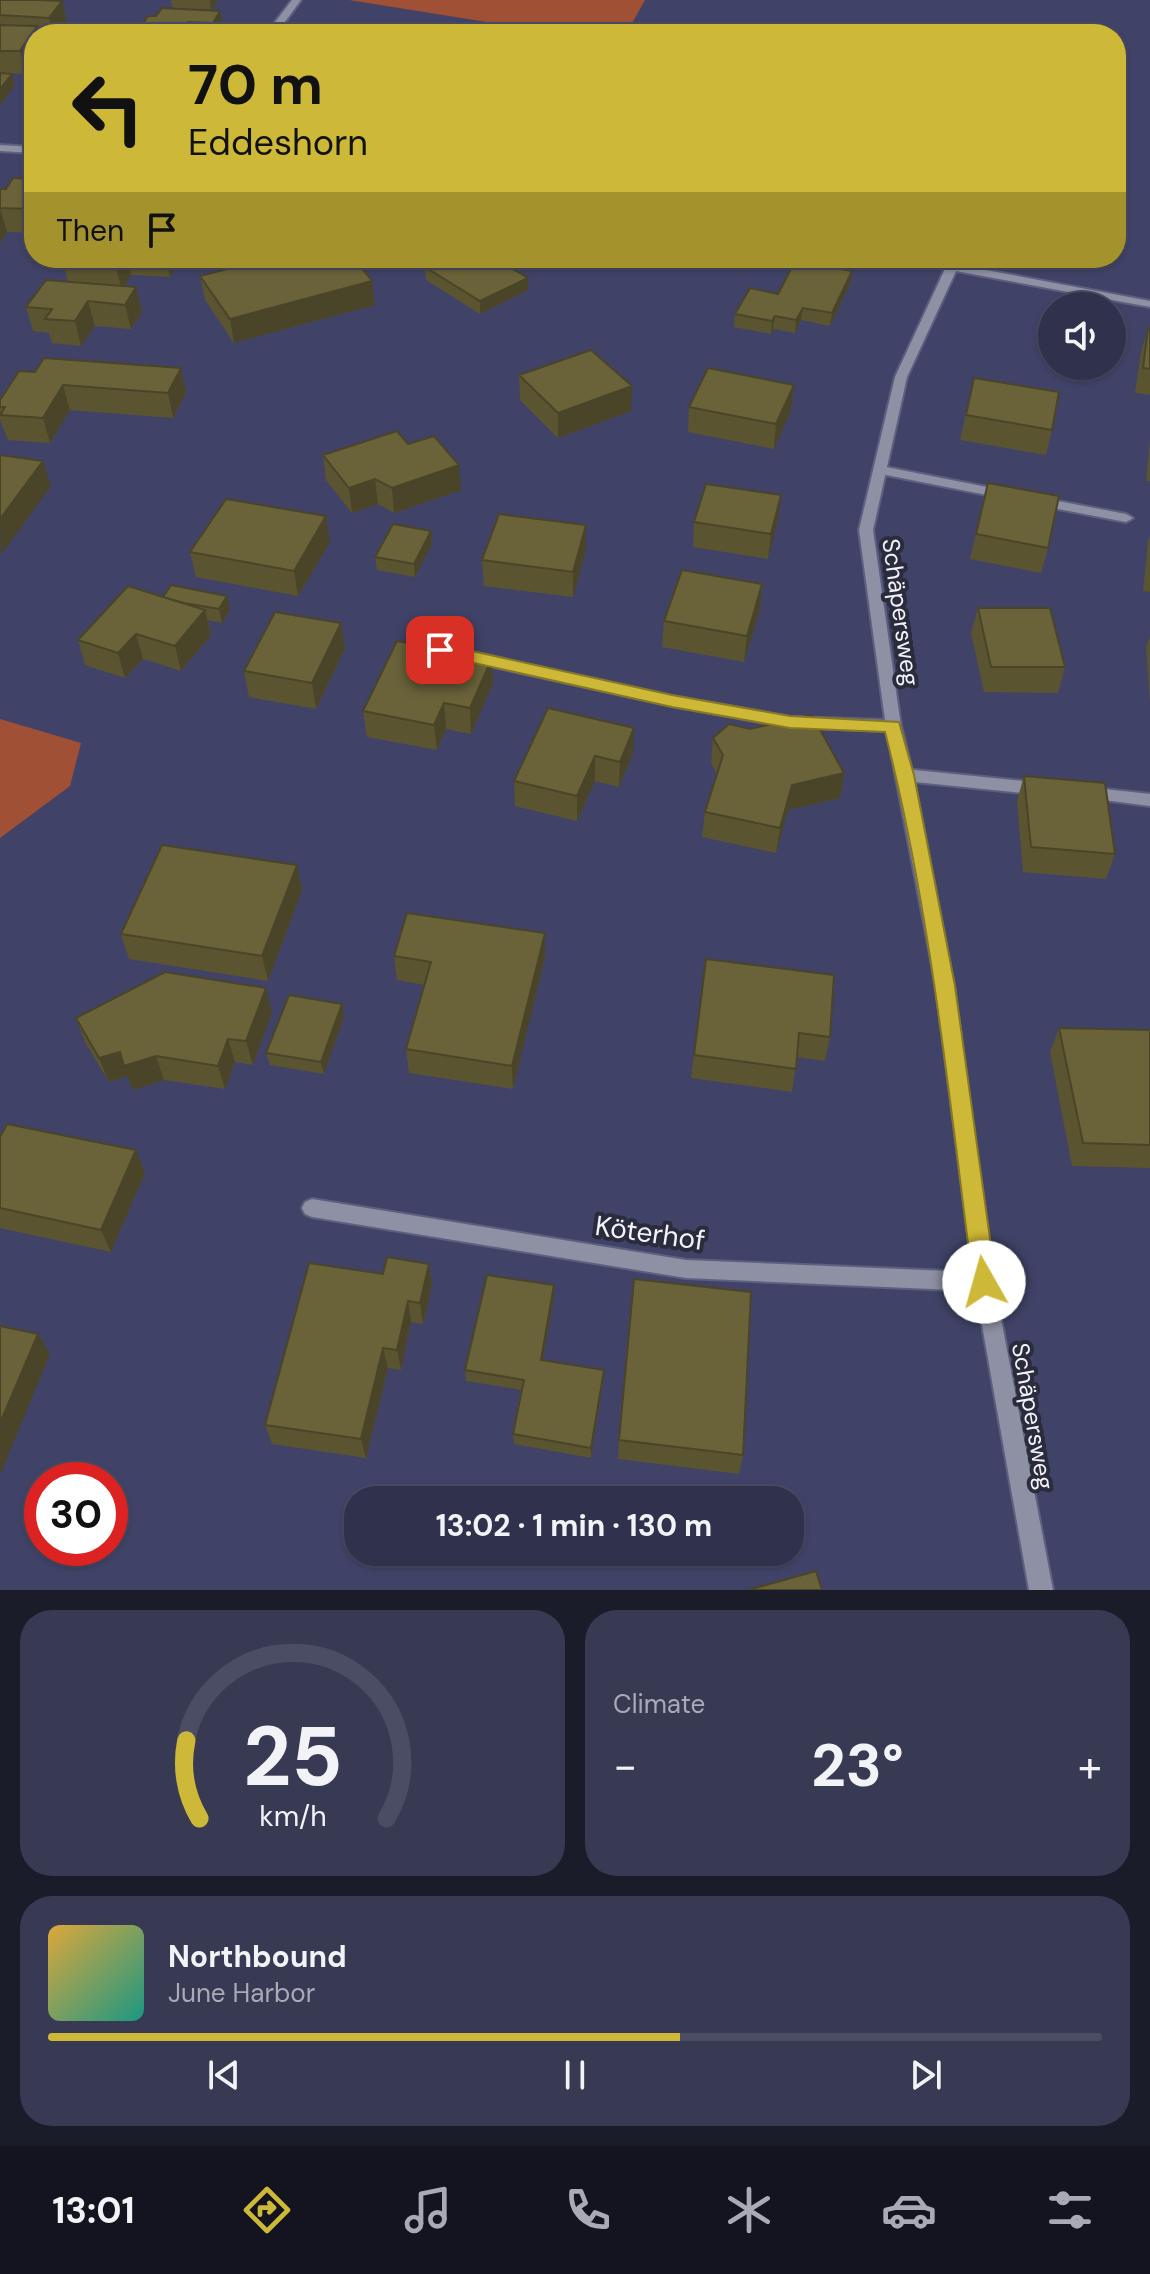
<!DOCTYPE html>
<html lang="en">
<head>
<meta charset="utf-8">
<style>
	body { margin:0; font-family:"DM Sans",sans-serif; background:#383a54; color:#f1f3f6; height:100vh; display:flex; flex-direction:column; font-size:30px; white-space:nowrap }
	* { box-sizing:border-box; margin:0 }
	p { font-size:26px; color:#a8aab6 }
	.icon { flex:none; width:44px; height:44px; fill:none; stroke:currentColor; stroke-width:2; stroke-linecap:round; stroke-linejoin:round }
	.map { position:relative; height:1590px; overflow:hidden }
	.details { display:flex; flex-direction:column; gap:20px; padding:20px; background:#1a1c2a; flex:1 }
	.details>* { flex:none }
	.top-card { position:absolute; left:24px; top:24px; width:1102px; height:244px; border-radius:32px; box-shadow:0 2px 6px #0004,0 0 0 2px #4b4d65; background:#ceb837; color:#111; overflow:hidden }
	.fabs { position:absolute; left:1038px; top:292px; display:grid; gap:16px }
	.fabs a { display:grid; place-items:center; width:88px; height:88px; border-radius:50%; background:#30324d; box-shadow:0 2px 6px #0004,0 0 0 2px #4b4d65; font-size:40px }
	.speed { position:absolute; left:24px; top:1462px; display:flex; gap:16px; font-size:40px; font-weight:700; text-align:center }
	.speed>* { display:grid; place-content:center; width:104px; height:104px; border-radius:50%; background:#30324d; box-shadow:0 2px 6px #0004,0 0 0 2px #4b4d65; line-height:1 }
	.speed .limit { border:12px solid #d22; background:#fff; color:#111 }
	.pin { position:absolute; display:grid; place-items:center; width:68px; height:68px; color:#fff; margin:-34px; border-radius:16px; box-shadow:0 4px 12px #0006 }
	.me { position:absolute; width:88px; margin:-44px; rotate:353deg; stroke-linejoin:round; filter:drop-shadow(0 0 6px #0008) }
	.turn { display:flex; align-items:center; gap:28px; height:168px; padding:0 32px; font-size:36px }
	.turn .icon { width:104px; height:104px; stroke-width:2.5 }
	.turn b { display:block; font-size:56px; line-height:68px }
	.then { display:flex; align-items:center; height:76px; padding:0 32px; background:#0003; gap:16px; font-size:30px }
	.big { font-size:60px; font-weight:700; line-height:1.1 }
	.details .widget { flex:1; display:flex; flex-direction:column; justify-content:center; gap:12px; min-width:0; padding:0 28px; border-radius:32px; background:#383a54 }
	.details .dial { align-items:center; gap:0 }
	.dial svg { height:208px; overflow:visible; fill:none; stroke:#4b4d65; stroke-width:7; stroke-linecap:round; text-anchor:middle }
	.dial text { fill:#f1f3f6; stroke:none }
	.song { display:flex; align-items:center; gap:24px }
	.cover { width:96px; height:96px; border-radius:12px; background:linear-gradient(135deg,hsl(40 70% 55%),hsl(170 70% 35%)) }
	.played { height:8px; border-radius:4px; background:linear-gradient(90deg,#ceb837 60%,#4b4d65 60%) }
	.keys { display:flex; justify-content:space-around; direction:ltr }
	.heat { display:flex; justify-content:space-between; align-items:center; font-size:44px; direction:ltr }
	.details .tiles { flex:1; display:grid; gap:20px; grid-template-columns:1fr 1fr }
	.widget:last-child { grid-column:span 2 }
	.trip { position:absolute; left:344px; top:1486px; width:460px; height:80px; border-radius:32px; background:#30324d; box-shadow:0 2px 6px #0004,0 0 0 2px #4b4d65; font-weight:700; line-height:80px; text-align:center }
	.menu { display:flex; height:128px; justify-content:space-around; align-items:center; background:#13141f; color:#a8aab6 }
	.menu .icon { width:56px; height:56px }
	.menu .on { color:#ceb837 }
	.menu b { font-size:36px; color:#f1f3f6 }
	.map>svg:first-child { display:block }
	.green { fill:#9f5035 }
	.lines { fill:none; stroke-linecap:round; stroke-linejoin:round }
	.lane-casing { stroke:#5c5f7f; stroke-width:4 }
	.street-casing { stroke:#5c5f7f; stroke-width:4 }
	.lane { fill:#8e90a3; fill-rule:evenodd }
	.street { fill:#8e90a3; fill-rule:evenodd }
	.wall { fill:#5b5431 }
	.shaded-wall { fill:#4a4528 }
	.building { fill:#6a6239; stroke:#4a4528; stroke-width:2 }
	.route { fill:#ceb837; stroke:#867824; stroke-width:2 }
	.labels { text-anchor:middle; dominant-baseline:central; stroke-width:8; stroke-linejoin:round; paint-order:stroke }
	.street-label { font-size:24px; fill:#f1f2fb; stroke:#2a2c3c }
	.near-street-label { font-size:28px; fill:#f1f2fb; stroke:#2a2c3c }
</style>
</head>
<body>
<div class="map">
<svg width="1150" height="1590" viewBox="0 0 1150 1590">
	<rect width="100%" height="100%" fill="#404367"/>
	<path class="green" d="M349,0H645L626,34H561Z
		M0,719L81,743L70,786L0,838Z"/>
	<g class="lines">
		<g class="lane-casing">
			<path id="lane" d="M292,0H301L276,34H266Z
				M881,466L1007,491L1014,495L1007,499L876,473V467Z
				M1037,497L1126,514L1133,518L1126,522L1032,504V498Z
				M905,769L1043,783L1051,789L1043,795L905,781L897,775Z
				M1086,787L1150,794V806L1080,797L1078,793Z"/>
		</g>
		<g class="street-casing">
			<path id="street" d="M0,145L34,147V153L0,151Z
				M898,258H922L1150,301V307L956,271L907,377L873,530L901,726L913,775L954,986L994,1282L1053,1590H1029L976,1291L686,1278L312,1217L305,1214L302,1208L305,1202L312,1199L686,1260L973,1272L936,986L887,731L790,727L672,706L471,662L464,657L471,652L672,696L790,717L885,720L859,530L895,377L945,269Z"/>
		</g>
		<use href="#lane" class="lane"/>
		<use href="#street" class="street"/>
	</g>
	<path class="wall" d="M0,0L67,23L59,34H34L26,74L7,73L15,85L0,105Z
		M171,0H218L211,10L172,8Z
		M148,16L222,22L215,34H136Z
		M34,179V233L7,232L0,243V189H6Z
		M67,258H180L170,277L131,275L124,286L136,287L142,312L131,329L95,326L81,346L52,343L49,333L33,331L26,307L68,281L63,264Z
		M425,267L528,290L480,314L426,280Z
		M852,271L850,284L830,326L801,320L795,333L773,329L771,334L734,327L735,314L778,294Z
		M200,276L375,305L234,343L205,300Z
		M1148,328H1150V395L1135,393L1141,352Z
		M19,371L186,393L173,418L70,410L50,443L8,440L0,420V400Z
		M519,375L631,411L558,438L520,400Z
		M974,378L1052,430L1046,455L960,440Z
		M794,385L791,410L774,449L688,432L689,407Z
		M1150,439V481H1146Z
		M408,444L461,490L394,513L378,504L352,513L326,480L323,455Z
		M988,483L1048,548L1041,573L970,559Z
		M778,520L768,559L693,547L694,522Z
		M431,531L432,544L415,577L377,570L375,557Z
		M1150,535V592L1143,591L1148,541Z
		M330,542L298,596L196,577L190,552Z
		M586,550L573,597L484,586L482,560Z
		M762,584L760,609L744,662L662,647L664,621Z
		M163,597L230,609L222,623L208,620L211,635L181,671L143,659L125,678L85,665L78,640Z
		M978,608L1065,667L1058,693L984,692L971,633Z
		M1150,636V704L1146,647Z
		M345,648L316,709L249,697L244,671Z
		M492,658L493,683L471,734L446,729L437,750L367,737L363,711Z
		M548,708L633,753L619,787L595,781L577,821L515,806L514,781Z
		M713,738L844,773L840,798L788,810L776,853L702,837L705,812L717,774L711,763Z
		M1024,776L1115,854L1106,879L1023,872L1017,801Z
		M297,865L302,890L268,981L129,959L121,934Z
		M394,956L545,957L513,1089L409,1073L406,1049L425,985L397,980Z
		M706,959L830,1037L825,1061L797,1057L792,1092L691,1078Z
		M342,1004L344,1017L324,1074L270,1065L266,1053Z
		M272,1012L253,1065L235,1062L225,1089L164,1080L133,1090L127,1076L109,1082L85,1042L76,1018Z
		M1059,1028L1150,1030V1168L1072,1166L1050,1052Z
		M0,1137L136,1150L145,1173L111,1252L0,1228Z
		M429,1264L432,1285L423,1324L411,1322L401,1370L388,1368L366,1458L272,1444L265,1425L383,1274Z
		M554,1296L543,1360L603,1381L591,1458L514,1444L513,1434L522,1390L466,1381L465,1370Z
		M619,1440L743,1455L739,1474L618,1459Z"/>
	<path class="shaded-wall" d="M210,0H218L211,10Z
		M62,1L67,23L59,34H53L49,18Z
		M220,11L222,22L215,34L213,23Z
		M188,22L189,34H180Z
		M37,26L39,34H34V61L26,74L20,51Z
		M12,74L15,85L0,105V89Z
		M0,208L7,232L0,243Z
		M121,258H127L131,275L122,291L116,267Z
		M166,258H180L170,277Z
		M852,271L850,284L830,326L832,313Z
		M528,278V290L480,314V301Z
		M372,281L375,305L234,343L230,319Z
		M136,287L142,312L131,329L125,305Z
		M88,301L95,326L81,346L75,321Z
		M803,308L801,320L795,333L796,320Z
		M775,316L773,329L771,334L772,321Z
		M181,368L186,393L173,418L168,393Z
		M63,385L70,410L50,443L43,418Z
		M794,385L791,410L774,449L776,424Z
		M632,386L631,411L558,438V413Z
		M43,461L51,486L1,555L0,519Z
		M459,465L461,490L394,513L392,488Z
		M375,479L378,504L352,513L349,488Z
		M781,495L778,520L768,559L771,534Z
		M326,516L330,542L298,596L294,571Z
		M586,525V550L573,597V572Z
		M431,531L432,544L415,577L414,564Z
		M762,584L760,609L744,662L747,636Z
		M227,596L230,609L222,623L219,609Z
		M205,610L211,635L181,671L175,646Z
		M341,623L345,648L316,709L312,683Z
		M136,634L143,659L125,678L118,653Z
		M492,658L493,683L471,734L470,708Z
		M444,703L446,729L437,750L434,725Z
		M634,728L633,753L619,787L620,762Z
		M595,756V781L577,821V796Z
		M844,773L840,798L788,810L776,853L780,828L792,785Z
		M297,865L302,890L268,981L262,956Z
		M545,933V957L513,1089L512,1066Z
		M266,988L272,1012L253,1065L246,1041Z
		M342,1004L344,1017L324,1074L321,1062Z
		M228,1039L235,1062L225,1089L218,1066Z
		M120,1052L156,1056L164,1080L133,1090L127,1076L109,1082L99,1058Z
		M136,1150L145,1173L111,1252L101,1230Z
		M429,1264L432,1285L423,1324L420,1303Z
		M554,1285V1296L541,1371V1360Z
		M408,1301L411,1322L401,1370L397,1350Z
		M38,1334L50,1354L0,1475V1423Z
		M383,1348L388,1368L366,1458L361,1439Z
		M604,1370L603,1381L591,1458V1448Z"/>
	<path class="building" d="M0,0H38L62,1L49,18L0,15Z
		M162,8L220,11L213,23L188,22L180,34H136L148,16H156Z
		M0,25L37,26L20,51H0Z
		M351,26L412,27L410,34H348Z
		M0,73L12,74L0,89Z
		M13,178L34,179V209L0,208V189H6Z
		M67,258H121L116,267L63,264Z
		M270,258H354L372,281L230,319L200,276Z
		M444,258H494L528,278L480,301L425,267Z
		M795,261L852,271L832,313L803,308L796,320L775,316L772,321L735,314L750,288L778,294Z
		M46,280L136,287L125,305L88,301L75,321L45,319L52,309L26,307Z
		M1148,328H1150V369L1143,368Z
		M591,350L632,386L558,413L519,375Z
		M44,358L181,368L168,393L63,385L43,418L0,415L5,407H0V400L19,371L35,372Z
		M708,368L794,385L776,424L689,407Z
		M974,378L1059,392L1052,430L966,415Z
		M397,431L408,444L434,436L459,465L392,488L375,479L349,488L323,455Z
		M0,455L43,461L0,519Z
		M988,483L1059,496L1048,548L976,534Z
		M706,484L781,495L771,534L694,522Z
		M226,499L326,516L294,571L190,552Z
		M499,514L586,525L573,572L482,560Z
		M393,524L431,531L414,564L375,557Z
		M682,570L762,584L747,636L664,621Z
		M171,585L227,596L219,609L184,603L163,597Z
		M128,586L205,610L175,646L136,634L118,653L78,640Z
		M978,608H1050L1065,667H991Z
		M275,612L341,623L312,683L244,671Z
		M397,641L492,658L470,708L444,703L434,725L363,711Z
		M548,708L634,728L620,762L595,756L577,796L514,781Z
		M812,715L844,773L792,785L780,828L705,812L723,755L713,738L729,724L750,729Z
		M1024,776L1105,783L1115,854L1031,847Z
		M162,845L297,865L262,956L121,934Z
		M407,913L545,933L512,1066L406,1049L431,962L394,956Z
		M706,959L834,975L830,1037L799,1033L796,1069L694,1055Z
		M165,972L266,988L246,1041L228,1039L218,1066L156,1056L124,1066L120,1052L99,1058L76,1018Z
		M289,995L342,1004L321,1062L266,1053Z
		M1059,1028L1150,1030V1145L1083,1143Z
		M7,1124L136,1150L101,1230L0,1208V1137Z
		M387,1257L429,1264L420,1303L408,1301L397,1350L383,1348L361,1439L265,1425L309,1263L383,1274Z
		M487,1275L554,1285L541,1360L604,1370L591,1448L513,1434L524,1380L465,1370Z
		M634,1279L751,1292L743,1455L619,1440Z
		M0,1326L38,1334L0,1423Z
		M816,1571L822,1590H748Z"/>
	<path class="route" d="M440,644L672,695L790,716L899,722L914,775L955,986L996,1282L993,1289L984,1292L976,1289L973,1282C949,1098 931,912 885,732L790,728L672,707L434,654L432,650Z"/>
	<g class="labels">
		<g class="street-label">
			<text transform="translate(901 612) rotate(82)">Schäpersweg</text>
			<text transform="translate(1033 1416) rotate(80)">Schäpersweg</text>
		</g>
		<g class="near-street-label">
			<text transform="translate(650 1233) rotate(8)">Köterhof</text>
		</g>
	</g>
</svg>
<div class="fabs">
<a><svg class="icon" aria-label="sound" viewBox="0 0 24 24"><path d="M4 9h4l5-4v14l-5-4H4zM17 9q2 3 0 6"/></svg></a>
</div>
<div class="speed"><div class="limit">30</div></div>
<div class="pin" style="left:440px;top:650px;background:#d93025"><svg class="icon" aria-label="arrive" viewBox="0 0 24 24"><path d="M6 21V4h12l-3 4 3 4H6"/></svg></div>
<svg class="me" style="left:984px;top:1282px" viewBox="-20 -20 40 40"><circle r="19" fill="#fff"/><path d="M0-13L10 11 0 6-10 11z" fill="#ceb837"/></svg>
<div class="trip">13:02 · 1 min · 130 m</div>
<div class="top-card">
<div class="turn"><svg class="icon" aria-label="left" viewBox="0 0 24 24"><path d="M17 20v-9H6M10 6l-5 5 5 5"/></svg><div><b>70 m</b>Eddeshorn</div></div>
<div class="then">Then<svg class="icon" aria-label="arrive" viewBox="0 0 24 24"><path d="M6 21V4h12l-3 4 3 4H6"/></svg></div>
</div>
</div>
<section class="details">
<div class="tiles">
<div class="widget dial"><svg viewBox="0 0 100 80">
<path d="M14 69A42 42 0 1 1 86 69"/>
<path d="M14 69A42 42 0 0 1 9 39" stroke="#ceb837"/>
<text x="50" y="56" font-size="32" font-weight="700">25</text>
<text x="50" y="72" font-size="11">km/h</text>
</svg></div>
<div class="widget"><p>Climate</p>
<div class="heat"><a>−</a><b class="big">23°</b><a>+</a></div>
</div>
<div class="widget">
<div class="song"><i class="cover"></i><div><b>Northbound</b><p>June Harbor</p></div></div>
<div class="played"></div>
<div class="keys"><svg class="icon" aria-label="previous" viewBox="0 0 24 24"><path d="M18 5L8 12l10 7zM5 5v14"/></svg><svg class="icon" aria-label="pause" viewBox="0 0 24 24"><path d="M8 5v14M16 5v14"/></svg><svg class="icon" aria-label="next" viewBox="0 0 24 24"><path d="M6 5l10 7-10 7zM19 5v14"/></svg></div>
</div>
</div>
</section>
<nav class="menu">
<b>13:01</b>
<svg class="icon on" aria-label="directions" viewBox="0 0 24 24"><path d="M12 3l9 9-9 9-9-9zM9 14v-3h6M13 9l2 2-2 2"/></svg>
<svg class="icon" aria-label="music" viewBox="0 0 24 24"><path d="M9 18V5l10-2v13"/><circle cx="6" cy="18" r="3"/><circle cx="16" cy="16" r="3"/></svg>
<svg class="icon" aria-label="phone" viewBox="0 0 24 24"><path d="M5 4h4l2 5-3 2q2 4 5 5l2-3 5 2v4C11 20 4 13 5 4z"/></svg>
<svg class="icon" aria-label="climate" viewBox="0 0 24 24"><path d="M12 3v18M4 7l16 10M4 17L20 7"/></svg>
<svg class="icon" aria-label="car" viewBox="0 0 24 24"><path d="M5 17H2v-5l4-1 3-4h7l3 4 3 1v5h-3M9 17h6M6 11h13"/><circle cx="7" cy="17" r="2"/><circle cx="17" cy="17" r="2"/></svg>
<svg class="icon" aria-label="filters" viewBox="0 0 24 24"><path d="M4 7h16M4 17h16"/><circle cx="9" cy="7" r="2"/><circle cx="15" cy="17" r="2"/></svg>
</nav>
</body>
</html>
